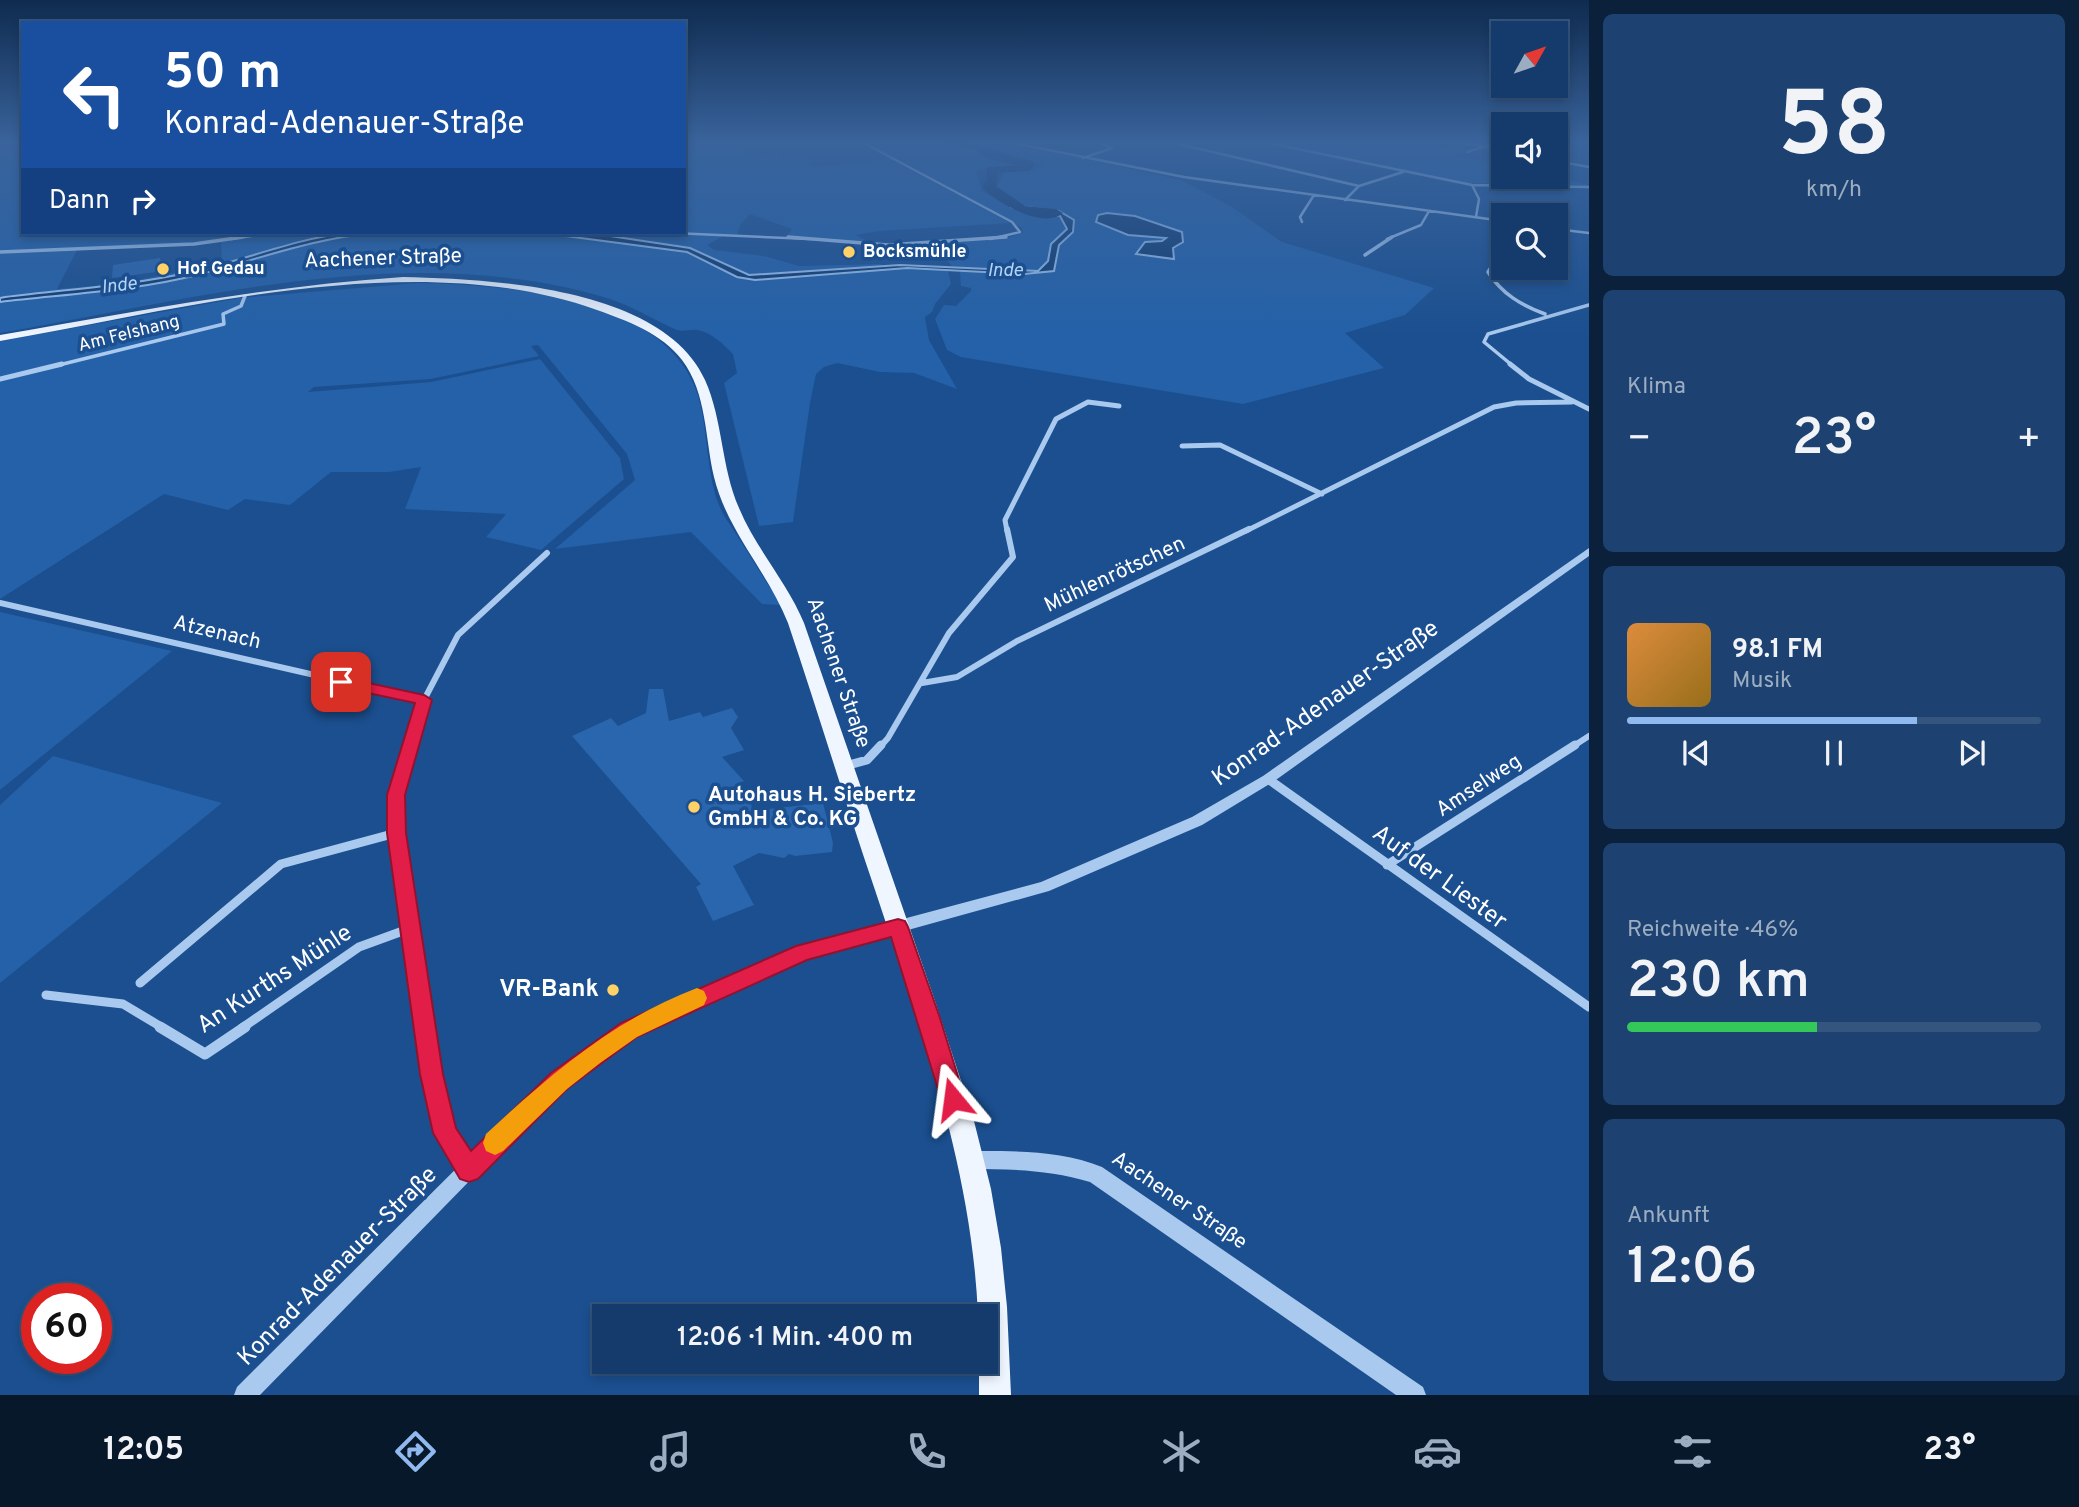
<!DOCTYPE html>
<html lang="de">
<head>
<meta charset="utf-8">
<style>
	body { margin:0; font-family:Overpass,sans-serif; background:#1d4271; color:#f1f3f6; height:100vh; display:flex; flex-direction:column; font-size:26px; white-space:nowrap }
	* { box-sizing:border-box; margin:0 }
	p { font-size:23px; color:#9dadc1 }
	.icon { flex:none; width:38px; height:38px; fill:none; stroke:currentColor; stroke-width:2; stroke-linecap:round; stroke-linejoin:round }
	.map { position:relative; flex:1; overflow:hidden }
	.details { display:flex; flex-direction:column; gap:14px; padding:14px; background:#0b203b; width:490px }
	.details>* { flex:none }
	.hud { position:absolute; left:21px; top:21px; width:665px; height:214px; border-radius:0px; box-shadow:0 4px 10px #0003,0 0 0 2px #33557e; background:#1a4fa0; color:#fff; overflow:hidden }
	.needle { width:46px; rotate:50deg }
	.fabs { position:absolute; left:1491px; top:21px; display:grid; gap:14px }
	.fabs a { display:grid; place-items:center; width:77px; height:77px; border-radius:0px; background:#143b6b; box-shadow:0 4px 10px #0003,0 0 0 2px #33557e; font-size:35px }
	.speed { position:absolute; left:21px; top:1283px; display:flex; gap:14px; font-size:35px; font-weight:700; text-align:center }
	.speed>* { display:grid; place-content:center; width:91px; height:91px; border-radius:50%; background:#143b6b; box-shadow:0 4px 10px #0003,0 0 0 2px #33557e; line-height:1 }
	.speed .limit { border:10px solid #d22; background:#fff; color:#111 }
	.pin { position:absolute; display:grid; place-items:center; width:60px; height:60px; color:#fff; margin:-30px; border-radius:14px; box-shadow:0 4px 10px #0006 }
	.me { position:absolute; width:77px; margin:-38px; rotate:344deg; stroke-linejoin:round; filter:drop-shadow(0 0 5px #0008) }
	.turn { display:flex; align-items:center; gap:24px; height:147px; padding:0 28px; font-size:32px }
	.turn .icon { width:91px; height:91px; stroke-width:2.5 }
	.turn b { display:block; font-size:49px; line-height:60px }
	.then { display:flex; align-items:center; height:66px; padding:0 28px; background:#0003; gap:14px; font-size:26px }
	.big { font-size:52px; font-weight:600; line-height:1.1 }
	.details .card { flex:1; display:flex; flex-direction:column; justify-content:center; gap:10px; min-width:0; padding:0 24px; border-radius:10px; background:#1d4271 }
	.details .dial { align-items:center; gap:0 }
	.dial b { font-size:91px; line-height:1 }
	.song { display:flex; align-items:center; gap:21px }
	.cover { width:84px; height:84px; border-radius:10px; background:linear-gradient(135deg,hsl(30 70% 55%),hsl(40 70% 35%)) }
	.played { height:7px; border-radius:4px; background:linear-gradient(90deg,#90b9f0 70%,#33557e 70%) }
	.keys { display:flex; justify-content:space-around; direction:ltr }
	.heat { display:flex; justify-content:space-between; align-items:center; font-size:38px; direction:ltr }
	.charge { height:10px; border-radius:5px; background:linear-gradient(90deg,#34c759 46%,#33557e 0) }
	.trip { position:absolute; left:592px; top:1304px; width:406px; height:70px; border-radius:0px; background:#143b6b; box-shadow:0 4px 10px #0003,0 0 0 2px #33557e; font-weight:600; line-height:70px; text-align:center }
	.tabs { display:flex; height:112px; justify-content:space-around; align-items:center; background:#08182b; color:#9dadc1 }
	.tabs .icon { width:49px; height:49px }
	.tabs .active { color:#90b9f0 }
	.tabs b { font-size:32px; color:#f1f3f6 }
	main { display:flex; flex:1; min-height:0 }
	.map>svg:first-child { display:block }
	.green { fill:#2461a8; fill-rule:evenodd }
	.water { fill:#123a6d; stroke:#9cc4f0; stroke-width:2 }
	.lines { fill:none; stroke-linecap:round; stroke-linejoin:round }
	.river { fill:#123a6d; fill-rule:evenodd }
	.building { fill:#2a66ad }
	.minor-far5 { stroke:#a9c9ee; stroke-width:2.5 }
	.minor-far4 { stroke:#a9c9ee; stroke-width:3.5 }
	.minor-far3 { stroke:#a9c9ee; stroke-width:5 }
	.minor-far2 { stroke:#a9c9ee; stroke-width:6 }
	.minor-far1 { stroke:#a9c9ee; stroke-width:9 }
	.minor { stroke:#a9c9ee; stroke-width:11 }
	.tertiary { fill:#a9c9ee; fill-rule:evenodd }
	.primary { fill:#f0f6ff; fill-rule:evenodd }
	.route { fill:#e11d48; stroke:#92132f; stroke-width:2 }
	.slow { fill:#f59e0b }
	.poi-dot { fill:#ffd166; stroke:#1b4f8f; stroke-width:2.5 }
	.labels { text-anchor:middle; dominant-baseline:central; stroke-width:7; stroke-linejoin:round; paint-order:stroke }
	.far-poi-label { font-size:18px; font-weight:bold; fill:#fff; stroke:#1b4f8f; text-anchor:start }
	.far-street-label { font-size:18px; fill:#fff; stroke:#1b4f8f }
	.far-water-label { font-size:19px; font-style:italic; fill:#b5d3f5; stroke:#1b4f8f }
	.street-label { font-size:21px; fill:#fff; stroke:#1b4f8f }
	.poi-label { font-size:21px; font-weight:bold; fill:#fff; stroke:#1b4f8f; text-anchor:start }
	.near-street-label { font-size:24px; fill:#fff; stroke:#1b4f8f }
	.near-poi-label { font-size:24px; font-weight:bold; fill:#fff; stroke:#1b4f8f; text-anchor:end }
</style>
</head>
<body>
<main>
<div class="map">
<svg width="1589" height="1395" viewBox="0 0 1589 1395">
	<rect width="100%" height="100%" fill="#1b4f8f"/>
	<path class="green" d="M0,141H23V233H543L687,252L737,277L755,280L895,268L944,269L948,271L951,284L935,304L932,312L925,317L929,340L957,389L914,373L880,372L837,363L824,367L816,374L810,403L793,522L759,526L724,383L737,373L733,354C723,344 712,333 698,330C691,329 684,332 677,330C654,320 634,307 610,299C410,238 198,299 0,333V302L142,286L205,273L202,270L129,285L0,298ZM221,243L222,263L119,284L57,289L77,250Z
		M684,141H742L744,153L757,156L779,154L784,161L804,156L813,167L890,159L1010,223L880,231L855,235L874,244L787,236L792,229L750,214L740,225L737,235H725L707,245L714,250L764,256L799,266L881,264L882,266L749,275L690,248L586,233H684V152L693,142Z
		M863,141H998L1181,180L1232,207L1282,242L1434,288L1405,315L1345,333L1384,368L1243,404L961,357L947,350L935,319L944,305L956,306L971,291V288L961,286L960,271L1024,275L1052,271L1059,245L1075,229C1069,204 1041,212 1021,208L1014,198L996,189L1004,171H1029L1043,166L1027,160L985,155L1020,164L976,171L982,191L1014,210L1060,216L1067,229L1051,244L1048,261L1038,271L952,266L931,244L1007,238L1023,233L1022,228ZM1107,213H1121L1183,242L1173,248V259L1137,254L1145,242L1163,241L1167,237C1132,232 1127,240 1098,215Z
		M1266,141H1401L1464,152L1454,156L1503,166V177H1554L1589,185L1466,183Z
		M417,283C502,285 661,294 696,390C709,426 705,469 719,505C723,516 732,527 738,537C752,559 766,582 781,605L762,604L691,532L555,549L635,480L627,454L538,345L531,346L539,356L431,379L314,387L308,392L431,382L540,359L620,458L624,479L541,550L486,537L506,514L405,509L421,467L389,472H331L290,505L245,499L228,510L164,494L0,599V341L240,298Z
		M0,612L172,651L0,790Z
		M53,756L222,803L0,983V805Z"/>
	<path class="water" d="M1018,206L1059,211L1074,220L1073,232L1059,245L1054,271L1024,274L907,268L755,280L737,277L687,252L543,233H590L690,248L749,275L900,265L1038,271L1048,261L1051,244L1067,229L1060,216L1010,207Z
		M1107,213L1135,216L1182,232L1183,242L1173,248L1174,259L1136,254L1145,242L1162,241L1166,238L1128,235L1096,222L1098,215Z
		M346,233H377C317,237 259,259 201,274C135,291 67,294 0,302V298L5,297C67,289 129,286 191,272C243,261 293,239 346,233Z"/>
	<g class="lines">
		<path class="river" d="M938,141C976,140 998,153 1033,161L1035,164L1029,171L998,173L996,186L1025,206L1056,209L1063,213C1043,230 997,203 982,187L987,180V167L1016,165L988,159L976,150Z"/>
	</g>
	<path class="building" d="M160,258L162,271L112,278L113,265Z
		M649,689H663L669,721L700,712L703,717L732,708L738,717L731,728L744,750L722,757L744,781L735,786L751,802L752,811L823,803L833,843L832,852L795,856L789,854L784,858L759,853L733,866L754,905L713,921L696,887L701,884L572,736L611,718L618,726L646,713Z"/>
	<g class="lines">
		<path class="minor-far5" d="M860,141L1012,222L1020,232L990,239
			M1003,141L1184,177L1503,221
			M1165,141L1359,186
			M1259,141L1472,185
			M1454,141L1503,150
			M1467,152L1503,141
			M1083,158L1112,148L1095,141
			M1556,161L1589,167
			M1345,200L1359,186L1403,172
			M1476,217L1479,199L1472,185L1589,187
			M1302,222L1300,217L1314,195
			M1556,229L1589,233
			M673,233L810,239
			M231,239L272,233
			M1387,239L1421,225L1429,211"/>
		<path class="minor-far4" d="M788,237L888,245L1006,237
			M0,252L194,244L243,237
			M1365,255L1392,237
			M1503,259L1494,263L1488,272C1502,294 1521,305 1545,314
			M55,366L224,324L223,314L241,306L245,296
			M1513,366L1484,342L1488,334L1589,305"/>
		<path class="minor-far3" d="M1510,364L1529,379L1589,409
			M0,379L62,364
			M1182,446L1220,445L1322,494
			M1007,531L1005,520L1056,419L1088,402L1119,406
			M1246,531L1494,407L1516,403L1572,402"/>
		<path class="minor-far2" d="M0,603L424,700
			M922,683L957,677L1017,641L1249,529
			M410,747L424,700L458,635L547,553
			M880,747L888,738L949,633L1013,557L1007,529
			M1572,747L1589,736"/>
		<path class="minor-far1" d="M411,745L396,795V833L424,1028
			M845,766L867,760L881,745
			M1268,779L1589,1007
			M1387,865L1575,745
			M140,983L281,864L396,833
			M46,995L123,1004L163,1028
			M242,1028L359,947L411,928"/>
		<path class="minor" d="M160,1027L205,1054L245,1027
			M424,1027L445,1133L468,1169"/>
		<path class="tertiary" d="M1589,548V556L1273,782L1202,825L1049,891L807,958L635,1036L598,1061L537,1112L260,1395H234L237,1387L525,1100L586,1049L623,1024L798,947L1041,882L1192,817L1263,776Z
			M971,1151C1015,1151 1061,1150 1102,1167L1423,1387L1426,1395H1396L1090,1182C1051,1170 1011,1169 971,1169L964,1167L962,1160L964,1153Z"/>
		<path class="primary" d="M403,277C490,279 663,287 705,380C723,420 721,467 739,508C756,549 787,582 804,623L935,1001L974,1121L991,1189L1001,1248L1007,1307L1011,1395H979V1362H985V1316H978C972,1168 921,1029 875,890C845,802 818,712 788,623C768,572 727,531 714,477C705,439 707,393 682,360C661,333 628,321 597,310C414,245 186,309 0,341V335C134,312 267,286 403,277Z"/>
	</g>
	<linearGradient id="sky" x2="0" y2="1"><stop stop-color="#0f2b4f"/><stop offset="0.42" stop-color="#39639b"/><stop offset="1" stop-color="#39639b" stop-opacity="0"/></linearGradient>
	<rect width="1589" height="336" fill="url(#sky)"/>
	<path class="route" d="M341,677L424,695L432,700L405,795L406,833L443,1074L456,1128L471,1151L551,1073L621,1023L796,946L898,919L905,921L908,927L939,1015L965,1099L961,1107L953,1110L945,1107L941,1099L891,937L807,960L637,1037L567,1089L478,1179L469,1182L460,1179L433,1133L420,1074L387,833V795L415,703L335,686L333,682Z"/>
	<path class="slow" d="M697,988L704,991L707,998L704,1005L637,1037L600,1063L567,1089L503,1151L495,1155L486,1151L483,1143L486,1134C551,1074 613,1020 697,988Z"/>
	<g class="poi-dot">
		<circle cx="849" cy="252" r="7"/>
		<circle cx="163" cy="269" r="7"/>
		<circle cx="694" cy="807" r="7"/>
		<circle cx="613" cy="990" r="7"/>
	</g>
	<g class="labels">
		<g class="far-poi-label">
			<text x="863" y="252">Bocksmühle</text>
			<text x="177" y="269">Hof Gedau</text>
		</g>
		<g class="far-street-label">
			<text transform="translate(129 334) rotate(-14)">Am Felshang</text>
		</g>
		<g class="far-water-label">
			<text x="1005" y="271">Inde</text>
			<text transform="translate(119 286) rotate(-7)">Inde</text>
		</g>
		<g class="street-label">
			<text transform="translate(383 259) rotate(-2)">Aachener Straße</text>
			<text transform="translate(1115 575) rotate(-25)">Mühlenrötschen</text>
			<text transform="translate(217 633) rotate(13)">Atzenach</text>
			<text transform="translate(838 673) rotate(71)">Aachener Straße</text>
			<text transform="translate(1479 786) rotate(-33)">Amselweg</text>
			<text transform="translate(1179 1201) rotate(34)">Aachener Straße</text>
		</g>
		<g class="poi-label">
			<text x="708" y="795">Autohaus H. Siebertz<tspan x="708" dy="24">GmbH &amp; Co. KG</tspan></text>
		</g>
		<g class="near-street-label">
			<text transform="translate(1326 704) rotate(-35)">Konrad-Adenauer-Straße</text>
			<text transform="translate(1439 878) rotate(36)">Auf der Liester</text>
			<text transform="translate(275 980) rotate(-33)">An Kurths Mühle</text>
			<text transform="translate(338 1267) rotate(-45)">Konrad-Adenauer-Straße</text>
		</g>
		<g class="near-poi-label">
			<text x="599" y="990">VR-Bank</text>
		</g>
	</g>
</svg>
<div class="fabs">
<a><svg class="needle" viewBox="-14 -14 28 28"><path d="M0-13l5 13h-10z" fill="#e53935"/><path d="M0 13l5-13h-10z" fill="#9dadc1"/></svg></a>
<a><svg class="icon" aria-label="sound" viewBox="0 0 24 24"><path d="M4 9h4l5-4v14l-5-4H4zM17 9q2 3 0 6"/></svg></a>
<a><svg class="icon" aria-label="search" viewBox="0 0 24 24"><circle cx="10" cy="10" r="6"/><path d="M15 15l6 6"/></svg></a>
</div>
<div class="speed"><div class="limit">60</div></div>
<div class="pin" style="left:341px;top:682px;background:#d93025"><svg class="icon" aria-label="arrive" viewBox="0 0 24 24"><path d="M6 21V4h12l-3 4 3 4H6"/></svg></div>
<svg class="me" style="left:953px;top:1099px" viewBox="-20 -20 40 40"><path d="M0-17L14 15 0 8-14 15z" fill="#e11d48" stroke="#fff" stroke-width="4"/></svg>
<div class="trip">12:06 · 1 Min. · 400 m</div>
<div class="hud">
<div class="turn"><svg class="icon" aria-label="left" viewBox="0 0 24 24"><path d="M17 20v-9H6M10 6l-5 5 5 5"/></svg><div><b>50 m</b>Konrad-Adenauer-Straße</div></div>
<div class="then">Dann<svg class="icon" aria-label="right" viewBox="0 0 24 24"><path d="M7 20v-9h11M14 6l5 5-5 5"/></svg></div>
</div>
</div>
<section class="details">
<div class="card dial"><b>58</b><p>km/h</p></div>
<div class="card"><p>Klima</p>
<div class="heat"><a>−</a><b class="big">23°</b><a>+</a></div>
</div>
<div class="card">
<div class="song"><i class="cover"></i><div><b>98.1 FM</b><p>Musik</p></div></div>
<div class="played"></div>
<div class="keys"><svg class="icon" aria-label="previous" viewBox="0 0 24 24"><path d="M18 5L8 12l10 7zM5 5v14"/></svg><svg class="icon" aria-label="pause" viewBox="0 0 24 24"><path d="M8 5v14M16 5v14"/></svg><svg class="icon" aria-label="next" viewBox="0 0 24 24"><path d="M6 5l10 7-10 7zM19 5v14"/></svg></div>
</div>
<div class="card"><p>Reichweite · 46%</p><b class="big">230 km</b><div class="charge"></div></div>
<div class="card"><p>Ankunft</p><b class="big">12:06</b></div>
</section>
</main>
<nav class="tabs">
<b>12:05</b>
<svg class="icon active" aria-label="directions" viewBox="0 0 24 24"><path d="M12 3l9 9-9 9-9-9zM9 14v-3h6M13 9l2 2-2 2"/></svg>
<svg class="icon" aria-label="music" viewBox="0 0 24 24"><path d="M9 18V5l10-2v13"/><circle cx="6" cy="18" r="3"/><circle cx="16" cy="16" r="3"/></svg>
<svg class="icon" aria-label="phone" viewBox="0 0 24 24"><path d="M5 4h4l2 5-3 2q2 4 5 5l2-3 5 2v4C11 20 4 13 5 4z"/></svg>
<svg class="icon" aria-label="climate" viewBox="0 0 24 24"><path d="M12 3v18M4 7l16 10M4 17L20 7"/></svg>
<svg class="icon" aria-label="car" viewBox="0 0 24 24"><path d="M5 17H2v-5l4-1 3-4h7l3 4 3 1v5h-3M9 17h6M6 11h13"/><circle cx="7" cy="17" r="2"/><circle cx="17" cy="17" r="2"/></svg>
<svg class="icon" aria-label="filters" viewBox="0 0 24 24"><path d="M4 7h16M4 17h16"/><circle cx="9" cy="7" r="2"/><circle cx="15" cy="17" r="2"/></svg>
<b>23°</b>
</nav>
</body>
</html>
